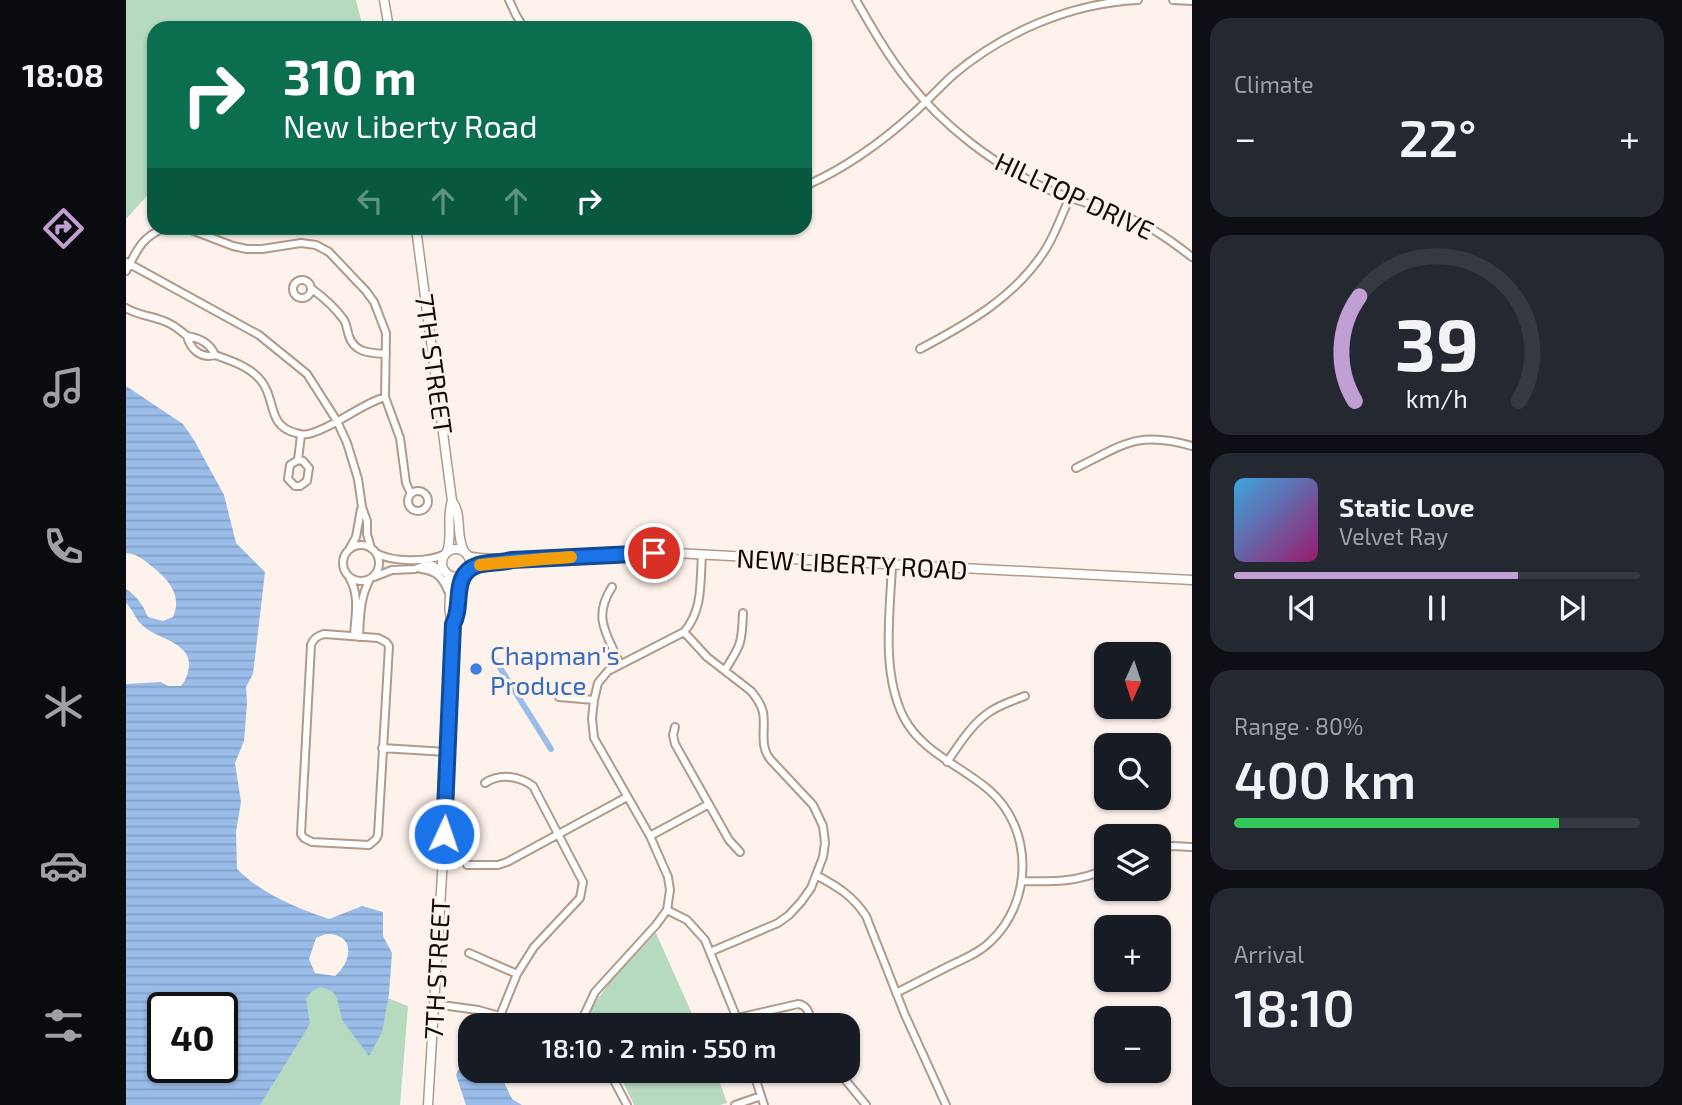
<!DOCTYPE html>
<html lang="en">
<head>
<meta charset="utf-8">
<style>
	body { margin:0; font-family:"Exo 2",sans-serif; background:#242831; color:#f1f3f6; height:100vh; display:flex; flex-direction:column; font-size:26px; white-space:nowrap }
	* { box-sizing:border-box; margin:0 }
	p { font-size:23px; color:#9ea1a6 }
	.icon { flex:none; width:38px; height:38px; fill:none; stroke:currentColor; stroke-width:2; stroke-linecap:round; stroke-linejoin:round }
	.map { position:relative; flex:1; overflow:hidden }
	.panel { display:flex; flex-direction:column; gap:18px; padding:18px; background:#0d0f14; width:490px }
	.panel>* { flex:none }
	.top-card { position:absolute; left:21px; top:21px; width:665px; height:214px; border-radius:21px; box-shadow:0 2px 5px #0004; background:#0b6e4f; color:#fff; overflow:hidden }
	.needle { width:46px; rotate:183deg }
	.buttons { position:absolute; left:968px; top:642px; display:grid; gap:14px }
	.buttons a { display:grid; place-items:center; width:77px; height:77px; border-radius:14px; background:#171b24; box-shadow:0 2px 5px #0004; font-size:35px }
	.speed { position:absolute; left:21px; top:992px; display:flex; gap:14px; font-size:35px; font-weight:700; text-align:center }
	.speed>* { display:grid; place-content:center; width:91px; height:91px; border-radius:50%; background:#171b24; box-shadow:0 2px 5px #0004; line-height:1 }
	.speed .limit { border:4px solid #111; border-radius:10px; background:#fff; color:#111 }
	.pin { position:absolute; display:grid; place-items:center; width:60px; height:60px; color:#fff; margin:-30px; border:4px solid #fff; border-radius:50%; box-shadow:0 2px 7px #0007 }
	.me { position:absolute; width:77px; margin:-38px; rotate:3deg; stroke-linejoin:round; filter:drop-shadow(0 0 5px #0008) }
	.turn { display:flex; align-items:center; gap:24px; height:147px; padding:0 21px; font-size:32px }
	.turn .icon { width:91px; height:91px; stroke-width:2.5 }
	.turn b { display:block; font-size:49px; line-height:60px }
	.lanes { display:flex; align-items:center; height:66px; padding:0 21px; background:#0003; justify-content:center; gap:35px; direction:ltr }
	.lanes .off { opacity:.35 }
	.big { font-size:52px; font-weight:600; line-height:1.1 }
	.panel .tile { flex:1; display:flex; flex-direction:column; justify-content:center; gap:10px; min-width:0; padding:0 24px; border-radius:21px; background:#242831 }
	.panel .dial { align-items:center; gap:0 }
	.dial svg { height:182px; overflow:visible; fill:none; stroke:#363941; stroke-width:7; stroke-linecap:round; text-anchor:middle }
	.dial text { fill:#f1f3f6; stroke:none }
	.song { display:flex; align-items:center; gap:21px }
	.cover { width:84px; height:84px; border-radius:10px; background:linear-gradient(135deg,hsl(200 70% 55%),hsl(320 70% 35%)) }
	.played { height:7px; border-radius:4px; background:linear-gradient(90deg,#c19fd3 70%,#363941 70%) }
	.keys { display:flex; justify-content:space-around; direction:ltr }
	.heat { display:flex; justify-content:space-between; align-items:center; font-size:38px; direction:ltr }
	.charge { height:10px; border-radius:5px; background:linear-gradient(90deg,#34c759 80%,#363941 0) }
	.trip { position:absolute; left:332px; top:1013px; width:402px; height:70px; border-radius:21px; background:#171b24; box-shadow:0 2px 5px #0004; font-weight:600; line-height:70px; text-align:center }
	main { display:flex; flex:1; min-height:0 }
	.dock { display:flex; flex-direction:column; width:126px; justify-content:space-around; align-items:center; background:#090b0e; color:#9ea1a6 }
	.dock .icon { width:49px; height:49px }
	.dock .current { color:#c19fd3 }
	.dock b { font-size:32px; color:#f1f3f6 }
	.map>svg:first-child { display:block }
	.green { fill:#b5dabf }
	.water { fill:url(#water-rules); fill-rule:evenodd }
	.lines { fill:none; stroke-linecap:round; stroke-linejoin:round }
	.canal { stroke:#9abce8; stroke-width:6 }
	.minor-casing { stroke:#b19a8a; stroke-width:10 }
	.tertiary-casing { stroke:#b19a8a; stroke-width:11 }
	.minor { stroke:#fff; stroke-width:6 }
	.tertiary { stroke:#fff; stroke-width:8 }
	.route-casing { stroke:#114b97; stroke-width:18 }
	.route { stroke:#1a73e8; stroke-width:12 }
	.slow { stroke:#f59e0b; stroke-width:12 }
	.shop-dot { fill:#3f7fe0; stroke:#fdf2ec; stroke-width:2.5 }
	.labels { text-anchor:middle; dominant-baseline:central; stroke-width:6; stroke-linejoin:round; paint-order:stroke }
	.street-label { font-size:26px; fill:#120a06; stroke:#fdf2ec }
	.shop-label { font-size:26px; fill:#366cbe; stroke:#fdf2ec; text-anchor:start }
</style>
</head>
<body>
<main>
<nav class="dock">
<b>18:08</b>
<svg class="icon current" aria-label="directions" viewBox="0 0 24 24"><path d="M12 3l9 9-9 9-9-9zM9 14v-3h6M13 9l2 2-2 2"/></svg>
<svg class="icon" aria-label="music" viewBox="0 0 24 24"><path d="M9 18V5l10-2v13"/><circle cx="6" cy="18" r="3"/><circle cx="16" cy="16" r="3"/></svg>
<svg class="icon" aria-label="phone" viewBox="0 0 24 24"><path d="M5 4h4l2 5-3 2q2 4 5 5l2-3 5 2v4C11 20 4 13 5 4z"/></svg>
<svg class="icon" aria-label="climate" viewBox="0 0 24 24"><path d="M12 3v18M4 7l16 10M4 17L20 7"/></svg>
<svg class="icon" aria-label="car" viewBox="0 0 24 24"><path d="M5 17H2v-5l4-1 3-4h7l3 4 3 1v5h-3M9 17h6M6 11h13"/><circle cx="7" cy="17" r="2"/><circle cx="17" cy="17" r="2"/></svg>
<svg class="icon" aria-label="filters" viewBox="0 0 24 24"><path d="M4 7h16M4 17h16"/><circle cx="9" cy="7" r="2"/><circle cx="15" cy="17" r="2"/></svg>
</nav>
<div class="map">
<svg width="1066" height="1105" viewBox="0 0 1066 1105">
	<defs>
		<pattern id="water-rules" width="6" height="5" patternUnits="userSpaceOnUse" patternTransform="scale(1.75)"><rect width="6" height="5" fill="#9abce8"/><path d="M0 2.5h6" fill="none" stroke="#84a0c6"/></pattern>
	</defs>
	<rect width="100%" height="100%" fill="#fdf2ec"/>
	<path class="green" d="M0,0H230L237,28H28V188L0,219Z
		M530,933L571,1025H458L467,1006L483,983Z
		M161,982L236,988L282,1006L274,1105H44L96,1068Z
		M492,1071H590L601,1103L594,1105H508Z"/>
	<path class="water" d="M0,386L57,424L68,440L98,495L110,543L139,572L127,674L120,687L121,703L118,741L109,763L115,802L110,832L111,869C134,893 172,909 203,919L236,906L257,912V936L266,953L263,994L256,1032L243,1056L216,1020L211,998L206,991L195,987L186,991L180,999L184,1024L134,1105H0V684L35,682L42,686H55C60,680 62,674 63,666C65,642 30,639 16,625C9,619 7,609 0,603V589C11,596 17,605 22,617L37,621L47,617C56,597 44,581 29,569C19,561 13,554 0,553ZM200,934C204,934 208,934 212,936C231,943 220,968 209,976L189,973L183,959L190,938ZM37,1008H96V1068H37Z
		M345,1058V1071H371L374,1074L386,1099L396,1105H340L330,1075L335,1063Z"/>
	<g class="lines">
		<path class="canal" d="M368,658L425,749"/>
		<g class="minor-casing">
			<path id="minor" d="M383,0L390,15L398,28
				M730,0C746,28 762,56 782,81C818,127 868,165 921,189C951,202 983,208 1012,222C1032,231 1049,244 1066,257
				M1047,0L1066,1
				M679,186C720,168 756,142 789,112C802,100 814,87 827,75C878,32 945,3 1012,0
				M60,228L107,246L121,249H136L175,243L190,245L203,252L240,291L248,302L260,333L259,397L274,438L280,483L285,494
				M0,262L133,335L181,374L211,421L221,443L232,479L236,507L241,521V534L245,548
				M0,271C12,249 15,238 38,228
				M167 289a9 9 0 1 1 18 0a9 9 0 1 1-18 0Z
				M186,289C197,297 210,309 218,320C221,325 221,331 223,336C228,353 245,353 260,354
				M0,308C12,315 25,316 38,321C47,324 54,330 61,336
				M794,349C843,323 891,296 921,247C930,232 936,214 944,197
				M89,355C84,343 74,338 61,336C64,349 75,359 89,355C106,361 125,367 136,382C150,400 141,426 170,433C175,435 180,435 186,433C212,425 233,405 259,397
				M172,460L177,461L183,468L181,481L174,486H169L162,479L164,465Z
				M172,460L175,435
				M950,468C997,445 1011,430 1066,446
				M282 501a10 10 0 1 1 20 0a10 10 0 1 1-20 0Z
				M217 563a18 18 0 1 1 36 0a18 18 0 1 1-36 0Z
				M224,548L230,537L235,509
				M250,553C266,562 301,563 319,554
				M766,565C764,613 755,673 778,718C797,753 834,765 863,790C908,829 907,902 864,942C853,953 837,959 823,966C805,975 788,984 770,993
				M295,569C310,571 316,576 322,591
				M248,577L266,570L289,569L297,566L306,565L317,571
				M224,579C234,596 229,617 228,636
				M486,587C466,618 481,634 494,664
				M558,632L581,657L625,691C630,697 635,704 637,712C640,728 633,745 644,759L687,805L697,826L699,843L697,857L685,888L675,902L663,915L652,923L584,952
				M198,634L252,638L260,642L263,646L252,835L250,839L243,845L186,842L178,838L175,834L185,645C188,638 191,636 198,634Z
				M233,637C234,616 234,597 244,579
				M599,670C615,645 616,643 617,613
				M433,697L468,700
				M549,727L547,735L549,744L603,840L614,852
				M256,748L321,752
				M821,762C833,745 845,725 862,713C873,705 886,701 899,696
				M359,783C374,773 393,776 407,786L457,882L454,898L408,947L391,974L374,1016
				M524,836L583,804
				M1032,848L1046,846L1066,847
				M341,865H372L381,862L501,797
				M690,875C712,887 726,895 740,916L779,1015L820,1105
				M896,881C926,882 953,882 980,869
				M541,910L561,920L579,940L614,1026
				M343,953L391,974
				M308,1004L352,1010L409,1026
				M611,1018L672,1004C683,1005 684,1017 687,1026
				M453,1026L469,992L530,925L541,910L544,890L542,877L524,836L468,738L466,718L468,700L472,683L482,671L558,632C577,610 574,583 576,555
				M483,1071L501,1105
				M627,1071L638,1105
				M712,1071L740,1105
				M609,1105L635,1096"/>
		</g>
		<g class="tertiary-casing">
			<path id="tertiary" d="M258,0L263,28
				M290,228L326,501C337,515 329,535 338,551
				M316 563a14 14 0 1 1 28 0a14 14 0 1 1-28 0Z
				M321,552C327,535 320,517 326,501
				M342,556C355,560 369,557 383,560
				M341,572C354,562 370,564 386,560L508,554L549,553L1066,580
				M322,575C328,592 319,608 327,624
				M302,1105L317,858L325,643L327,624L331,617L332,607L334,582L339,575"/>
		</g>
		<use href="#minor" class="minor"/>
		<use href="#tertiary" class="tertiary"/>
	</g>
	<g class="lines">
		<g class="route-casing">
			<path id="route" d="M318,834L327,624C338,605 324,574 352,565C362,562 375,563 386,560L528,553"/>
		</g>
		<use href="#route" class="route"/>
		<path class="slow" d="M354,565C384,562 414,559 445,557"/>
	</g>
	<circle class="shop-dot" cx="350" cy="669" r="7"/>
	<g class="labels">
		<g class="street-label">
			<text transform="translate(949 195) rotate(25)">HILLTOP DRIVE</text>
			<text transform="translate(309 364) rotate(82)">7TH STREET</text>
			<text transform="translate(726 563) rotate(3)">NEW LIBERTY ROAD</text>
			<text transform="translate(310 969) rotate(-87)">7TH STREET</text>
		</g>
		<g class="shop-label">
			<text x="364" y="654">Chapman's<tspan x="364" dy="30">Produce</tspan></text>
		</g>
	</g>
</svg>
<div class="buttons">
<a><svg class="needle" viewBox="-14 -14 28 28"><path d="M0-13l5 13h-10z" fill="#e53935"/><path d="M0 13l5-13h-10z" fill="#9ea1a6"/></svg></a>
<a><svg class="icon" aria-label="search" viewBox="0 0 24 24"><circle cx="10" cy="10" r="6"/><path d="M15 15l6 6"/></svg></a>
<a><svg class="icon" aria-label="layers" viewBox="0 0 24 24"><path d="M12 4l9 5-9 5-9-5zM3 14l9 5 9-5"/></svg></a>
<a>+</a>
<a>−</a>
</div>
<div class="speed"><div class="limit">40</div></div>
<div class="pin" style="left:528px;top:553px;background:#d93025"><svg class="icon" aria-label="arrive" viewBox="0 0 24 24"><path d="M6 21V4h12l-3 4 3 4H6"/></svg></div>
<svg class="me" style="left:318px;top:834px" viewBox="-20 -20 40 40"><circle r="17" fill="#1a73e8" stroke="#fff" stroke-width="3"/><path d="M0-11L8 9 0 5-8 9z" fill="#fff"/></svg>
<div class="trip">18:10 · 2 min · 550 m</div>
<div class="top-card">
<div class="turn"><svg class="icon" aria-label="right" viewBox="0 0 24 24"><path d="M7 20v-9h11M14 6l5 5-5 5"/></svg><div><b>310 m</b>New Liberty Road</div></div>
<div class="lanes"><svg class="icon off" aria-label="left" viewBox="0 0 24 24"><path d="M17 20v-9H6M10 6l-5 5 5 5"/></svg><svg class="icon off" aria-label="ahead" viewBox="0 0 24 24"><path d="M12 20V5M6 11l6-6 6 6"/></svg><svg class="icon off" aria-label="ahead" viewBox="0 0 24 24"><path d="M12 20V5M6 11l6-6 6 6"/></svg><svg class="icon" aria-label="right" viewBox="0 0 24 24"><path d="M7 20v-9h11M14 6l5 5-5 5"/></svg></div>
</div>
</div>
<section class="panel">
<div class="tile"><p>Climate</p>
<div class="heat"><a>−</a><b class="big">22°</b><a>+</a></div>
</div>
<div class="tile dial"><svg viewBox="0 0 100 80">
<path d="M14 69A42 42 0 1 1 86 69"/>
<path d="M14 69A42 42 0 0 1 16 23" stroke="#c19fd3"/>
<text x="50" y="56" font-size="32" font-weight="700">39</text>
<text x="50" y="72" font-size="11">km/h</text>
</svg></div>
<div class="tile">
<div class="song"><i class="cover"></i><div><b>Static Love</b><p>Velvet Ray</p></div></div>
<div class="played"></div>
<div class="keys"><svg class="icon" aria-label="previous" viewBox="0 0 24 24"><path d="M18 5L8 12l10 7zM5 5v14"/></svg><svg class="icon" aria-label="pause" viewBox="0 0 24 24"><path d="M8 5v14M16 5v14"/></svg><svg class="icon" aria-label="next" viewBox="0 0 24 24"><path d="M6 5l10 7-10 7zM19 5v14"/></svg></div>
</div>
<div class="tile"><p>Range · 80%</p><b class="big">400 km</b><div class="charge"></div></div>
<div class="tile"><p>Arrival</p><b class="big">18:10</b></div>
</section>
</main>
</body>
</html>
